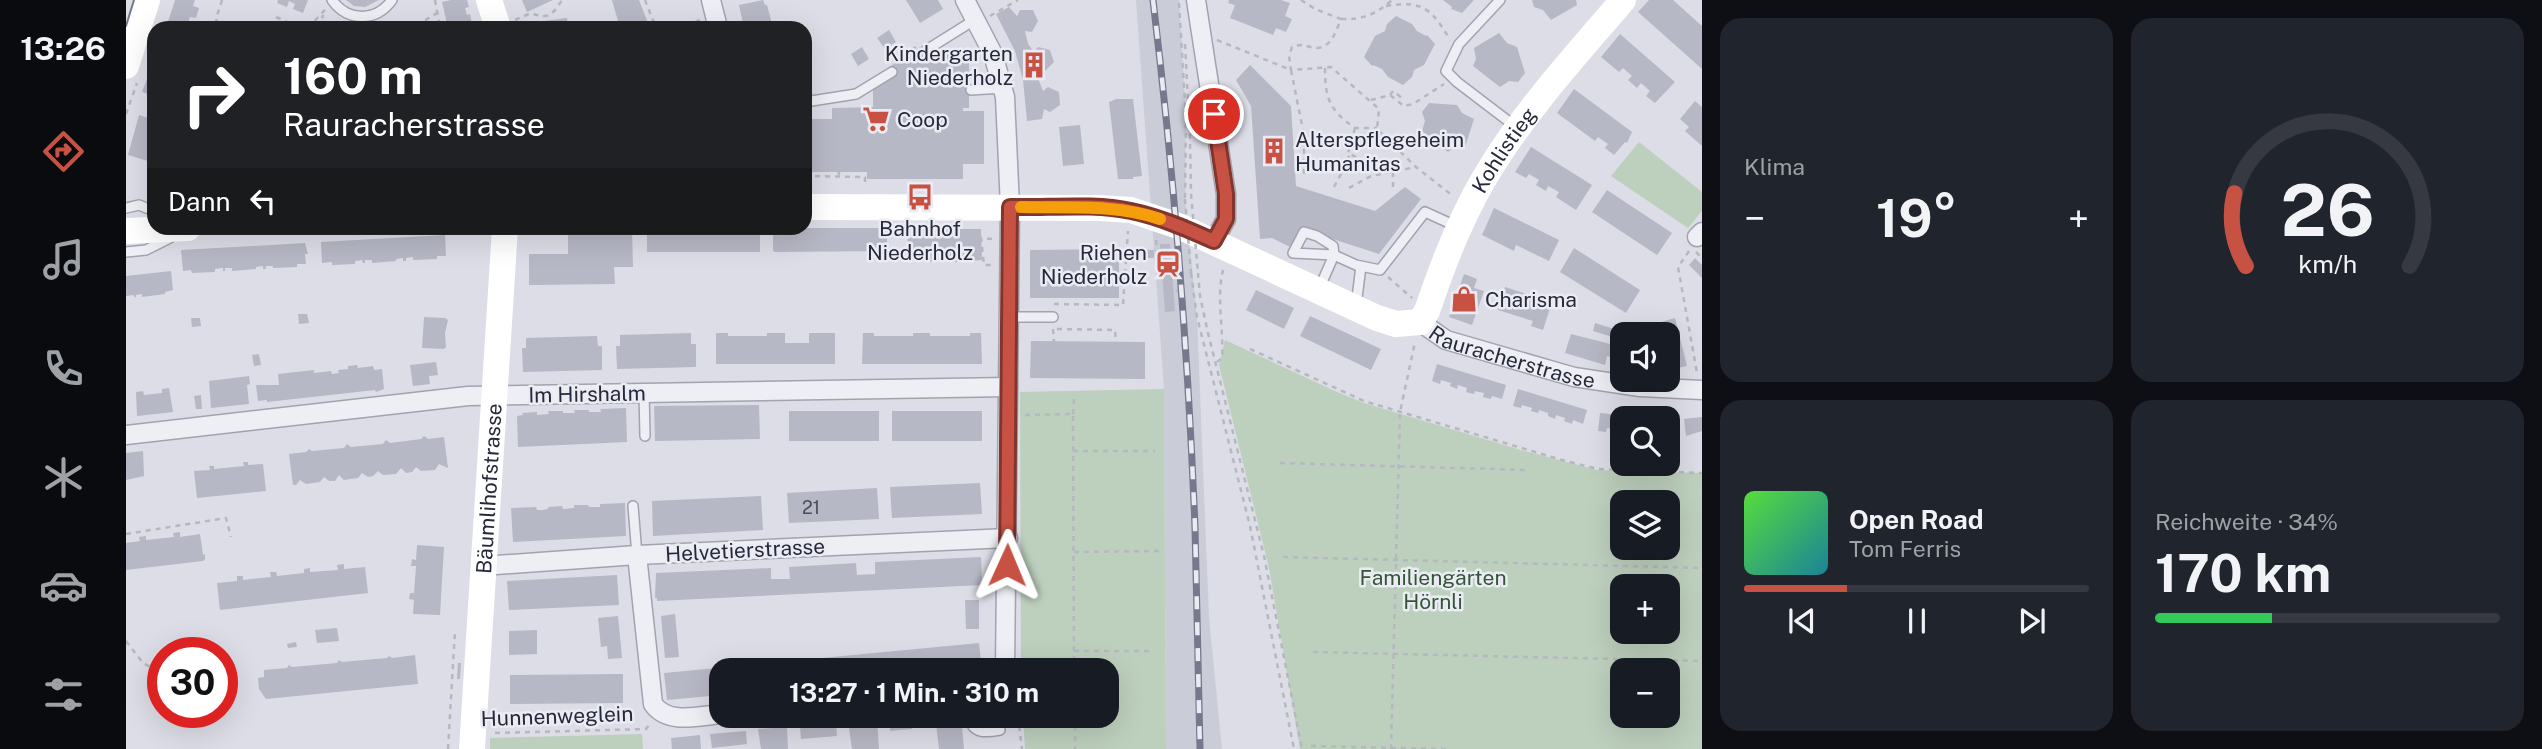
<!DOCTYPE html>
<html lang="de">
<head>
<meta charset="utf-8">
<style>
	body { margin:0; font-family:"Public Sans",sans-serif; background:#20242c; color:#f1f3f6; height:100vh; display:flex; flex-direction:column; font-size:26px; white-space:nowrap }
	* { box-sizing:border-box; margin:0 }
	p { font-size:23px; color:#9ea1a6 }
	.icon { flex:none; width:38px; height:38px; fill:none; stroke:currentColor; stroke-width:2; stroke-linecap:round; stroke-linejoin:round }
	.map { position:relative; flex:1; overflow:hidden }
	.sheet { display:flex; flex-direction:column; gap:18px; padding:18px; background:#0d0f14; width:840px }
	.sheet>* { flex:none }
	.banner { position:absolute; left:21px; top:21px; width:665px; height:214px; border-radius:21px; box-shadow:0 7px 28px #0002; background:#202124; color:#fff; overflow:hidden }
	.fabs { position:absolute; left:1484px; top:322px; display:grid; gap:14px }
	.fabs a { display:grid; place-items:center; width:70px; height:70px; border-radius:14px; background:#171b24; box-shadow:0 7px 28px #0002; font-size:35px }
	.speed { position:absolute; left:21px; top:637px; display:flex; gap:14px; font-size:35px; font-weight:700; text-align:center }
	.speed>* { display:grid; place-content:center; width:91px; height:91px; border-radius:50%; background:#171b24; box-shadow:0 7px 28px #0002; line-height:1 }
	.speed .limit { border:10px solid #d22; background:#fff; color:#111 }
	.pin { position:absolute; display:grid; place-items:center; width:60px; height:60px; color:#fff; margin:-30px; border:4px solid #fff; border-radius:50%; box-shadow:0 2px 7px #0007 }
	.me { position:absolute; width:77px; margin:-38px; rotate:1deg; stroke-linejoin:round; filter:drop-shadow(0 0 5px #0008) }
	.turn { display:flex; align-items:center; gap:24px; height:147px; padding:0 21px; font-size:32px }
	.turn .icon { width:91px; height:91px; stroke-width:2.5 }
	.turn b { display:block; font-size:49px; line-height:60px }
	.then { display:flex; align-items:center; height:66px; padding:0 21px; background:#0003; gap:14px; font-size:26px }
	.big { font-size:52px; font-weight:700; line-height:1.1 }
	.sheet .widget { flex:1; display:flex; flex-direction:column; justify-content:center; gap:10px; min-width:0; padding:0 24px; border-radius:21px; background:#20242c }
	.sheet .dial { align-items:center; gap:0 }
	.dial svg { height:182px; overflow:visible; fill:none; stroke:#363941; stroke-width:7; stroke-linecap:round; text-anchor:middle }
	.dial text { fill:#f1f3f6; stroke:none }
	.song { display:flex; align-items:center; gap:21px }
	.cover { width:84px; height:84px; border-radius:10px; background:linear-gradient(135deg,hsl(110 70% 55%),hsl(190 70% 35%)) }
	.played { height:7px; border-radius:4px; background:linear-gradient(90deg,#c75244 30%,#363941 30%) }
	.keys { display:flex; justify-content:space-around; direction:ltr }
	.heat { display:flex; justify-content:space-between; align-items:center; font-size:38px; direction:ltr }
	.charge { height:10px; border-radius:5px; background:linear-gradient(90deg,#34c759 34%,#363941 0) }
	.sheet .tiles { flex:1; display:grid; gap:18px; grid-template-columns:repeat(2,1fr) }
	.trip { position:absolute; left:583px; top:658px; width:410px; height:70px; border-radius:21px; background:#171b24; box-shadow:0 7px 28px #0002; font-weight:700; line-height:70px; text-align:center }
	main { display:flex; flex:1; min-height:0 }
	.menu { display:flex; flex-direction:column; width:126px; justify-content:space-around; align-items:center; background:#090b0e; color:#9ea1a6 }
	.menu .icon { width:49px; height:49px }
	.menu .on { color:#c75244 }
	.menu b { font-size:32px; color:#f1f3f6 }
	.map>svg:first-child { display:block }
	.built { fill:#caccd7 }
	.green { fill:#bdcfbd; fill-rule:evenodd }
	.building { fill:#b7b8c5 }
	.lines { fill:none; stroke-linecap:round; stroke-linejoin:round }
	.lane-casing { stroke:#a2a3af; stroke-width:12 }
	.street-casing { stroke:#a2a3af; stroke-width:21 }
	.path { stroke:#b6b8c0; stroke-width:2.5; stroke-dasharray:5 5; stroke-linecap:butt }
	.lane { stroke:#eeeff4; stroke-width:9 }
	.street { stroke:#eeeff4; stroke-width:18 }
	.secondary { stroke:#fff; stroke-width:26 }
	.tram { stroke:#76798e; stroke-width:2 }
	.rail-casing { stroke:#76798e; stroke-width:7 }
	.rail { stroke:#ebecf3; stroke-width:4.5; stroke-dasharray:13; stroke-linecap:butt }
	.path-bridge { stroke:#b6b8c0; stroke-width:2.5; stroke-dasharray:5 5; stroke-linecap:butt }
	.route-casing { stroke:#81352c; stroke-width:18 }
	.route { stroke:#c75244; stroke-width:12 }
	.slow { stroke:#f59e0b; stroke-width:12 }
	.labels { text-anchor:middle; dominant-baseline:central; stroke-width:5; stroke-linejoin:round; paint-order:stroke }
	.number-label { font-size:18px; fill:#4a4d5e }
	.poi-label { font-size:21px; fill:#26293b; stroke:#ebecf3; text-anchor:start }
	.street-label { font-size:21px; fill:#26293b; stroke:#ebecf3 }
	.park-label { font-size:21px; fill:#345637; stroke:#ebecf3 }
</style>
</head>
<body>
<main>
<nav class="menu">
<b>13:26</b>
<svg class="icon on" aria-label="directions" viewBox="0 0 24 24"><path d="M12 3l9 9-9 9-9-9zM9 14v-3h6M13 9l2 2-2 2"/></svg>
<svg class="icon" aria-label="music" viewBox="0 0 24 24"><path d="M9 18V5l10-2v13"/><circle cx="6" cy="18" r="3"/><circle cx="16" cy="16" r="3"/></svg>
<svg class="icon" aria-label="phone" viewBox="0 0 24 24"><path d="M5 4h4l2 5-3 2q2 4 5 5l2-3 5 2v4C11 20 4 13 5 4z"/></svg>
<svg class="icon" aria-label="climate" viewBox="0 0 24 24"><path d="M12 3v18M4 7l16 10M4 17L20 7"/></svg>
<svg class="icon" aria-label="car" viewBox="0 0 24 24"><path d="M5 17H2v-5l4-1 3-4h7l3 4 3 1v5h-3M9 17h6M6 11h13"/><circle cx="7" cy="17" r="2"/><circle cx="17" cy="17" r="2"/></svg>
<svg class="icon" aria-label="filters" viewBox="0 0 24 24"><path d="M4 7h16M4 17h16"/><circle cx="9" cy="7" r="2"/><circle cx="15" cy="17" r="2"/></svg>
</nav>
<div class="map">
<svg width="1576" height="749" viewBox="0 0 1576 749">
	<rect width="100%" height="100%" fill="#dcdde6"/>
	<path class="built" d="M1010,0H1053L1060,120L1059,199L1071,317L1083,618L1096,749H1040L1038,389Z"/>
	<path class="green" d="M1513,142L1576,192V211L1562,228L1485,176Z
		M1099,340L1211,392L1238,403L1395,450L1471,470L1576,473V749H1174L1143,568L1093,365ZM1496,502H1542V548H1496ZM1496,586H1542V632H1496ZM1496,670H1542V716H1496Z
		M1038,389L1040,749H899L897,716H980V670H895L894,392Z
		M516,734L517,749H364V738Z"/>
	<path class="building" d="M49,0H69L67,6L73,8L70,18L64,17L62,23L67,25L66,28H40Z
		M152,0H182L177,13L167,9L169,4L163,1L161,7L151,3Z
		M220,0H253L239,7L228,6Z
		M325,0H341L343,7L339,8L341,15L344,14L346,25H343V28H322L316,2Z
		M396,0H427L401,12Z
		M486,0H513L524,28H494Z
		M637,0L639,5H641L646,24L643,25L644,28H618L613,5Z
		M780,0H812L817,9L794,23Z
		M1103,0H1155L1164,3L1159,16L1166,19L1160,32L1150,28L1147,35L1104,18L1109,5L1102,3Z
		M1317,0H1348L1336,13L1325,9L1326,7Z
		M1406,0H1450L1451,5L1425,20L1417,10L1408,7Z
		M1523,0H1547L1576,26V69L1512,12Z
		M883,7L891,16L894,10H907L912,21L906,32L899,31L902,44L908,52L912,47L924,50L928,62L919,71L913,69L912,78L917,91L922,87L933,92L934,105L924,112L918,109L916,119L901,121L897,80L889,51L870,14Z
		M1270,16L1286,24L1291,31L1300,36L1301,35L1309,44L1298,65L1288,70L1286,77L1277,85L1262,77L1256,69L1247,65L1246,66L1238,57L1249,36L1259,31L1261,24Z
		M441,18L442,28H412L411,22Z
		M763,30L770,42L759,49L751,38Z
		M1373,33L1381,43L1391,47L1399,73L1392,82L1383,81L1374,87L1347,66L1350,59L1348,48Z
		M1494,34L1549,82L1529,103L1520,96L1524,91L1515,83L1511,88L1502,80L1506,76L1497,68L1493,72L1475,57Z
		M799,44L805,53L843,51V108H837V111H858V164H837V179H741V172H679V119H706V108L747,107V89L768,76L763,67Z
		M736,47L743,59L732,66L725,54Z
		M1124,65L1165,106L1170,186L1249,211L1279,187L1295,199L1253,254L1176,229L1166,248L1146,238L1134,239L1125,106L1110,80Z
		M25,69L28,70V96L16,92Z
		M1448,89L1506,132L1501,143L1499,142L1488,155L1479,148L1482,144L1472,137L1469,141L1431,113Z
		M990,99H1007L1016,176L1007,177V179H992L983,102Z
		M1569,101L1576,107V146L1559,131L1563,127L1554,119Z
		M1303,103L1331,105L1336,113L1348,119L1339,147H1329L1322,152L1296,131L1299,121L1296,112Z
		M13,115L28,120V174L22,172L25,162L2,155Z
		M954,125L958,164L937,166L933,127Z
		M1405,147L1466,185L1450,210L1430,197L1433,192L1422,186L1420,191L1410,185L1413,180L1403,174L1400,178L1389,172Z
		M1481,190L1546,233L1531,255L1466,212Z
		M1368,208L1433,240L1423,261L1390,245L1388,251L1356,235Z
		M521,228H634V252H521Z
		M647,228H761V251L649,252L647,251Z
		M506,229L507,267H488L489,284L403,285V254H442V230Z
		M782,229H855L856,260L827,262V260H810V262L781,260Z
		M319,235L320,256H311V259L287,260V257L280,258V261H277V258L270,259V261L246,263V260H239V263H237L236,260L229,261V264L206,265V262L196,263L195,242Z
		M179,243L182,254H179L180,264H171V267L147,268V266H140V269H137V266L130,267V269L106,271V268H99V271H97V268L89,269V272L66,273L65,270L57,271L55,250Z
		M1034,244H1044L1049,311L1039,312Z
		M1448,248L1514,290L1500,313L1434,272Z
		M993,249V298H904V250Z
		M1008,249L1028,250V258H1008Z
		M1569,258L1576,265V278L1563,265Z
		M45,271L47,290L39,292V294L16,297V294L10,295V298L7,295L0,296V276Z
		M1338,274L1351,279L1348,288L1358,291L1346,325L1323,317Z
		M1379,287L1426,302L1417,330L1405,326L1407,321L1372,310Z
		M1130,290L1168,308L1158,329L1120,310Z
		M172,314H181L183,323L173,324Z
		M1184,316L1255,349L1245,370L1174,336Z
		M298,317L319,318L322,320L319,333L320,347L318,349L296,348Z
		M65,318H74L75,326L66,327Z
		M1549,318L1561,366L1542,370V334H1523L1521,326Z
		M1469,323L1504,334H1496V345L1488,343L1490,338L1467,331Z
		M565,333V344H570V367L491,369L490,346H494V335Z
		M590,333H602V336H641V333H659V343H683V333H709V364H590Z
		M737,333H748V336H787V333H804V336H844V333H855L856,364H736Z
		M1445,334L1488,345L1485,357L1481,356L1479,365L1439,353Z
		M471,336L472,346H476V370L397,372L396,348H400V338Z
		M905,341L1019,342V379L904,378Z
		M133,354L135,365L128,366L126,355Z
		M310,362L312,375L303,376L304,384L287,386L284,365Z
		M1311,364L1380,385L1376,399L1366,396L1365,399L1357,397L1358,393L1349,391L1348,394L1340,392L1341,388L1332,385L1331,389L1324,386L1325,383L1315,380L1314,384L1306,381Z
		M231,365L232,368L247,366L248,370L256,369L258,389L250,392L249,390L141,402V400L132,401L130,385H153L152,374L188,370V373L205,371L206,374L213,373L212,370L222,369V366Z
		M123,376L124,384L121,385L123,404L85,408L83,381Z
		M43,388L47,412L11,416L10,392L17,391L18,395L36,393V389Z
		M1392,389L1461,410L1457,424L1447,420L1446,424L1438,421L1439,418L1430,415L1429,419L1422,416V413L1413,410L1412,413L1405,411L1406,408L1396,405L1395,408L1387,406Z
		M75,395L76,409H70L68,396Z
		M633,405L634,439L529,441L528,406Z
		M500,408L501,442L392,447L391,416L397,415L396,413L411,412V415L423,414L422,411H437V413H449L448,410H463V412H475L474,409Z
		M663,411H753V441H663Z
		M766,411H856V441H766Z
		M1474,413L1506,416V418H1496V433H1490V429L1481,428L1480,432L1472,431Z
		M1576,417V431L1560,436L1558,419Z
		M298,436L302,439L318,437L322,468L313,464L309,470L295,471L290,467L286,472L280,473L275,468L270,474L257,475L252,471L247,476L242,477L236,473L232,478L218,480L213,475L209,481H203L198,477L194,482L180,484L174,480L170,485H167L163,454L180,452L183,449L186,451L218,448L221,444L225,447L257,444L260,440L264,443L295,439Z
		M17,451L18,476L0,480V453Z
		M117,462H122V465L137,464L140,491L71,498L68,471L84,470L83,466H88V469L118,466Z
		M854,483L856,514L766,518L764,487Z
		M751,488L753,519L663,523L661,493Z
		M635,496L637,530L527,536L526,501Z
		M499,503L500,536L387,542L385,508L410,507L411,510H416L422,509V507L436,506L437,509L448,508V505H462L463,507H474V504Z
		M54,532V537L74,534L77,555L79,554V559L77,561L0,570V543L14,541L13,537L20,536V540L48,537L47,533Z
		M291,545L318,547L314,615L287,614L288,600L283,599L284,593H288L290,566H285L286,559L290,560Z
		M855,557L856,585L531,601V598H529L530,573L645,568V579H664L663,567L730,563L731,575L749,574V562Z
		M218,564V569L239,567L242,593L94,610L91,583L111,581V576H117V580L145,577L144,572H150L151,576L178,573V569L184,568V572L212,570L211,565Z
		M491,575L493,605L383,610L381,581Z
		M839,600H853V629H840Z
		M549,614L553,657L539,658L535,616Z
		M492,616L496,658L482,659L481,646L475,647L472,618Z
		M211,628L213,641L191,643L189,630Z
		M411,630V654L383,655V631Z
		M170,642L171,647L162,648L161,644Z
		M853,643L856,670H750V668L730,670H595V695L541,700L538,673Z
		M289,655L292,684L140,699L133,689L132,678L138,677V670L161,668L163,665L166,667L211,663L213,660L216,662L261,658L263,656L266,658Z
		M332,663H335L334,679H331Z
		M497,674V703L384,704V675Z
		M785,716L786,729L764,731L763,717Z
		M809,716H835L838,749H813Z
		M866,716H886V719L867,721Z
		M751,718L753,749H726L722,721Z
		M710,722L711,736L675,739L674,726Z
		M661,727L662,749H635L632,729Z
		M620,731L621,744L586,748L584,734Z
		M574,735L575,749H546L545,738Z"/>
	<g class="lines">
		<g class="lane-casing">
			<path id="lane" d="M206,0C222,22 250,22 266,0
				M1374,0L1333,44L1320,71L1331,82L1390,127
				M802,49L850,19
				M845,90L877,88
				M679,102L730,94L766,72
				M0,208L13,205L28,211
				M1178,232L1191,236L1207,246L1208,255L1167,253Z
				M0,252L20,250L44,238
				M1193,289L1208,255L1230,265L1254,270L1299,212L1332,227
				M1230,306L1235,266
				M882,317H927
				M518,393L519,436
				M507,506L511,555
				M843,716C846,734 859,733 874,730"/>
		</g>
		<g class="street-casing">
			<g id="street">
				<path d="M585,0L592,28"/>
				<path d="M839,0L867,54L879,97L884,207L879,670"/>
				<path d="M1070,0L1100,194V219L1088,241"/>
				<path d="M1571,237L1576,232"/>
				<path id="s1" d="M1294,322L1320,340L1448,377L1514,387L1576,390"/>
				<path d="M0,435L342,396L882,387"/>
				<path d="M511,555L527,704C542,725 572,716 595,714"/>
				<path d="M357,566L511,555L882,538"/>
			</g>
		</g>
		<path class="path" d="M96,0L90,19L92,25L100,28
			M309,0L314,28
			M519,0L530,28
			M1175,0L1189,9L1215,19C1210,31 1205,49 1189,48C1178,46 1178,43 1166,47L1163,56L1165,70L1205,67L1253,109L1251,129L1290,167L1327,196
			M1053,3L1060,120L1059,199
			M1260,6C1297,0 1306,9 1324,40
			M864,16L892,0
			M150,17L175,28
			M1215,19C1237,20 1250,14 1266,0
			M389,20L405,13C423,20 426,15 436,0
			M182,28L199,10
			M194,28L197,15
			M294,28L295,23L311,13
			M551,28L574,20
			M1091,40L1165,70L1178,135V177
			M1059,44L1064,139L1065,194
			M769,60L790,47
			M1199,68C1199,98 1203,110 1229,128H1251
			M1264,95L1267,91L1276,98
			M1245,100L1264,95L1278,106L1287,104L1318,84
			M0,114L11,83
			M1229,128L1222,153L1234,159
			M712,150L713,176
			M1267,172V190
			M679,176L739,177V187
			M1208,187L1223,159L1222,153
			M1223,188L1245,176L1290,167
			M866,239L855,238L858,265H869
			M1030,240L1031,254L1038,253L1040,292L1051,291
			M1038,250L1048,252
			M1563,251L1552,267L1571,373
			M1570,252L1576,258
			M1065,273L1071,317L1124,526L1168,749
			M1072,273L1074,296L1082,333L1138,556L1176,749
			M1262,277L1286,298
			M928,304L997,305L1002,231
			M927,329L928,342
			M931,329L989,330L990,342
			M1124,349L1238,401L1436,460L1472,469L1576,473
			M1091,362L1096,358C1098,330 1090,298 1097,270
			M947,414L948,399
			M899,415L947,414L948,670
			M947,451H1029
			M1154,463L1400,470
			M0,534L100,518L105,537
			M948,552L1033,551
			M1157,557L1576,568
			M0,641L17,663L37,674
			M948,651H1025
			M1187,652L1576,661
			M892,716L896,749
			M949,716V749
			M369,733L520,729L524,723
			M1185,746L1320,749
			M322,749L329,631
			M1265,749L1274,412L1289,342"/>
		<use href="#lane" class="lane"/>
		<use href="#street" class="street"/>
		<g class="secondary">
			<path d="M363,0L372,28"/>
			<path d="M0,66L21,0"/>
			<path id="s2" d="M679,207L973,208L1005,210L1055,227L1251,318L1270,324L1294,322L1301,311C1318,261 1338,209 1367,164C1404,105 1452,53 1497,0"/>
			<path d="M0,231L62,228"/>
			<path id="s3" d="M346,749L379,228"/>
		</g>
		<path class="tram" d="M0,26L8,0"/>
		<g class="rail-casing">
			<path id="rail" d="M1027,0C1048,175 1062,351 1069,527C1071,601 1072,675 1074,749"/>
		</g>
		<use href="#rail" class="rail"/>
		<path class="path-bridge" d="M1065,194L1072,273
			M1059,199L1065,273"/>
	</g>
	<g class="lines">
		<g class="route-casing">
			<path id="route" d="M881,565L884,207C924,208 967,203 1005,211C1034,217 1061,229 1088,241L1100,219V194L1088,114"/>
		</g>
		<use href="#route" class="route"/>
		<path class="slow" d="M895,207C942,208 989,204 1034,219"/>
	</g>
	<defs>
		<g id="building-bare" transform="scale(2.1)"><path d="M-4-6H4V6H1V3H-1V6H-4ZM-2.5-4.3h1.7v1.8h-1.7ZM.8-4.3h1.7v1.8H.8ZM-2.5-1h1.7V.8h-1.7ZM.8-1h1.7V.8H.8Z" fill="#c75244" stroke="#ebecf3" stroke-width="2.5" paint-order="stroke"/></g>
		<g id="supermarket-bare" transform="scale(2.1)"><path d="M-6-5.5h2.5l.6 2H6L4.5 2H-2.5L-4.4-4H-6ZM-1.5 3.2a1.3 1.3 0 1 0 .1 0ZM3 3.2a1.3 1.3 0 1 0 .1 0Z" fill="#c75244" stroke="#ebecf3" stroke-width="2.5" paint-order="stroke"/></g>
		<g id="bus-bare" transform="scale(2.1)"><path d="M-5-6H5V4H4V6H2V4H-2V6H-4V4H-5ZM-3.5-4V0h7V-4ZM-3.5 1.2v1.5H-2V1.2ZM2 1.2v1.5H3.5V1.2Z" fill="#c75244" stroke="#ebecf3" stroke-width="2.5" paint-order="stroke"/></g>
		<g id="station-bare" transform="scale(2.1)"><path d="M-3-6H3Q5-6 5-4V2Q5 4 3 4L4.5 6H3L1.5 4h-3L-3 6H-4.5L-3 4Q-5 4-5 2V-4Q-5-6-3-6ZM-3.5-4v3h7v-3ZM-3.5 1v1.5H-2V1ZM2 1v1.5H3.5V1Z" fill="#c75244" stroke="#ebecf3" stroke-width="2.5" paint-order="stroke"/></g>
		<g id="shop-bare" transform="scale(2.1)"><path d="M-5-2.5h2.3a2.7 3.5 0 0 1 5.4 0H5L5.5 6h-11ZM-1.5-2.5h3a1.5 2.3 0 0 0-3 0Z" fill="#c75244" stroke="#ebecf3" stroke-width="2.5" paint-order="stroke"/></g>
	</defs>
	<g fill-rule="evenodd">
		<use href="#building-bare" x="908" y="65"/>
		<use href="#supermarket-bare" x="750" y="119"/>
		<use href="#building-bare" x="1148" y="151"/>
		<use href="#bus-bare" x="794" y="197"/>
		<use href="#station-bare" x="1042" y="264"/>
		<use href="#shop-bare" x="1338" y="299"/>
	</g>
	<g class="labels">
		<g class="number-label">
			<text x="685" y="507">21</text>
		</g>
		<g class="poi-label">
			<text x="887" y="53" text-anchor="end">Kindergarten<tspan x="887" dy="24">Niederholz</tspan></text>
			<text x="771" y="119">Coop</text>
			<text x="1169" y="139">Alterspflegeheim<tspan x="1169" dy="24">Humanitas</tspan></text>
			<text x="794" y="228" text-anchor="middle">Bahnhof<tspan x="794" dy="24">Niederholz</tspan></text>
			<text x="1021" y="252" text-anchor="end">Riehen<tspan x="1021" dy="24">Niederholz</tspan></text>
			<text x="1359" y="299">Charisma</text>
		</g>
		<g class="street-label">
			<text stroke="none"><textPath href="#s2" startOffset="831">Kohlistieg</textPath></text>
			<text stroke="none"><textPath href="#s1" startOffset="100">Rauracherstrasse</textPath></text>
			<text transform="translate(461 394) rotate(-1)">Im Hirshalm</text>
			<text stroke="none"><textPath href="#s3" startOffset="261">Bäumlihofstrasse</textPath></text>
			<text transform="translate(619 550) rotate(-3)">Helvetierstrasse</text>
			<text transform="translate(431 716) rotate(-2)">Hunnenweglein</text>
		</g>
		<g class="park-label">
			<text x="1307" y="577">Familiengärten<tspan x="1307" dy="24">Hörnli</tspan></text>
		</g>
	</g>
</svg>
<div class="fabs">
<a><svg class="icon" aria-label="sound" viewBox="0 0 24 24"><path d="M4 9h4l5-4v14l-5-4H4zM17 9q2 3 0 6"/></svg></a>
<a><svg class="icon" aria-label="search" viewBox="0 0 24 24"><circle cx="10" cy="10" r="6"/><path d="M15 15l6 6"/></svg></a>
<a><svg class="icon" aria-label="layers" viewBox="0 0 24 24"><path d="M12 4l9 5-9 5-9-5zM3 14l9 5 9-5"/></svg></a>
<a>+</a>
<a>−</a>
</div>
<div class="speed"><div class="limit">30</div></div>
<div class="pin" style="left:1088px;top:114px;background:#d93025"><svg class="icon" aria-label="arrive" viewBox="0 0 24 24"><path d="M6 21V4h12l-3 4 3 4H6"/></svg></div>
<svg class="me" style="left:881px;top:565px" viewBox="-20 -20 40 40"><path d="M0-17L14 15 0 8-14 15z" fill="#c75244" stroke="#fff" stroke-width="4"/></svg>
<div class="trip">13:27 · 1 Min. · 310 m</div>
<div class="banner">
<div class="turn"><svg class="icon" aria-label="right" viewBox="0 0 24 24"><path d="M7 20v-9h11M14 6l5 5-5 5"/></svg><div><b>160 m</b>Rauracherstrasse</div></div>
<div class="then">Dann<svg class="icon" aria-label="left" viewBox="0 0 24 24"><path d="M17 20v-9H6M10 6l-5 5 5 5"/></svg></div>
</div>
</div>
<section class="sheet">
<div class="tiles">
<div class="widget"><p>Klima</p>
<div class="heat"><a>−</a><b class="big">19°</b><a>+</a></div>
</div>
<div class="widget dial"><svg viewBox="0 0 100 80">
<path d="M14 69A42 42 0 1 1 86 69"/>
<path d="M14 69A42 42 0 0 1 9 37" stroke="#c75244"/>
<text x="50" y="56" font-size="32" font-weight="700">26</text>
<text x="50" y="72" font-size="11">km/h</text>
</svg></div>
<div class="widget">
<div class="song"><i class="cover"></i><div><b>Open Road</b><p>Tom Ferris</p></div></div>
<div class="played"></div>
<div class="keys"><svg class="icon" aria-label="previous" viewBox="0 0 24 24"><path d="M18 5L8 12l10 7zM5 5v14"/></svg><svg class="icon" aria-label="pause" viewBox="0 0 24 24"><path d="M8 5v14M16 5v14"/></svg><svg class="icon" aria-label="next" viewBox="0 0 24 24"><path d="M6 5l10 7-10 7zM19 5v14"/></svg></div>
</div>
<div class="widget"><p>Reichweite · 34%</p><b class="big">170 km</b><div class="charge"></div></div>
</div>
</section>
</main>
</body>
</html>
